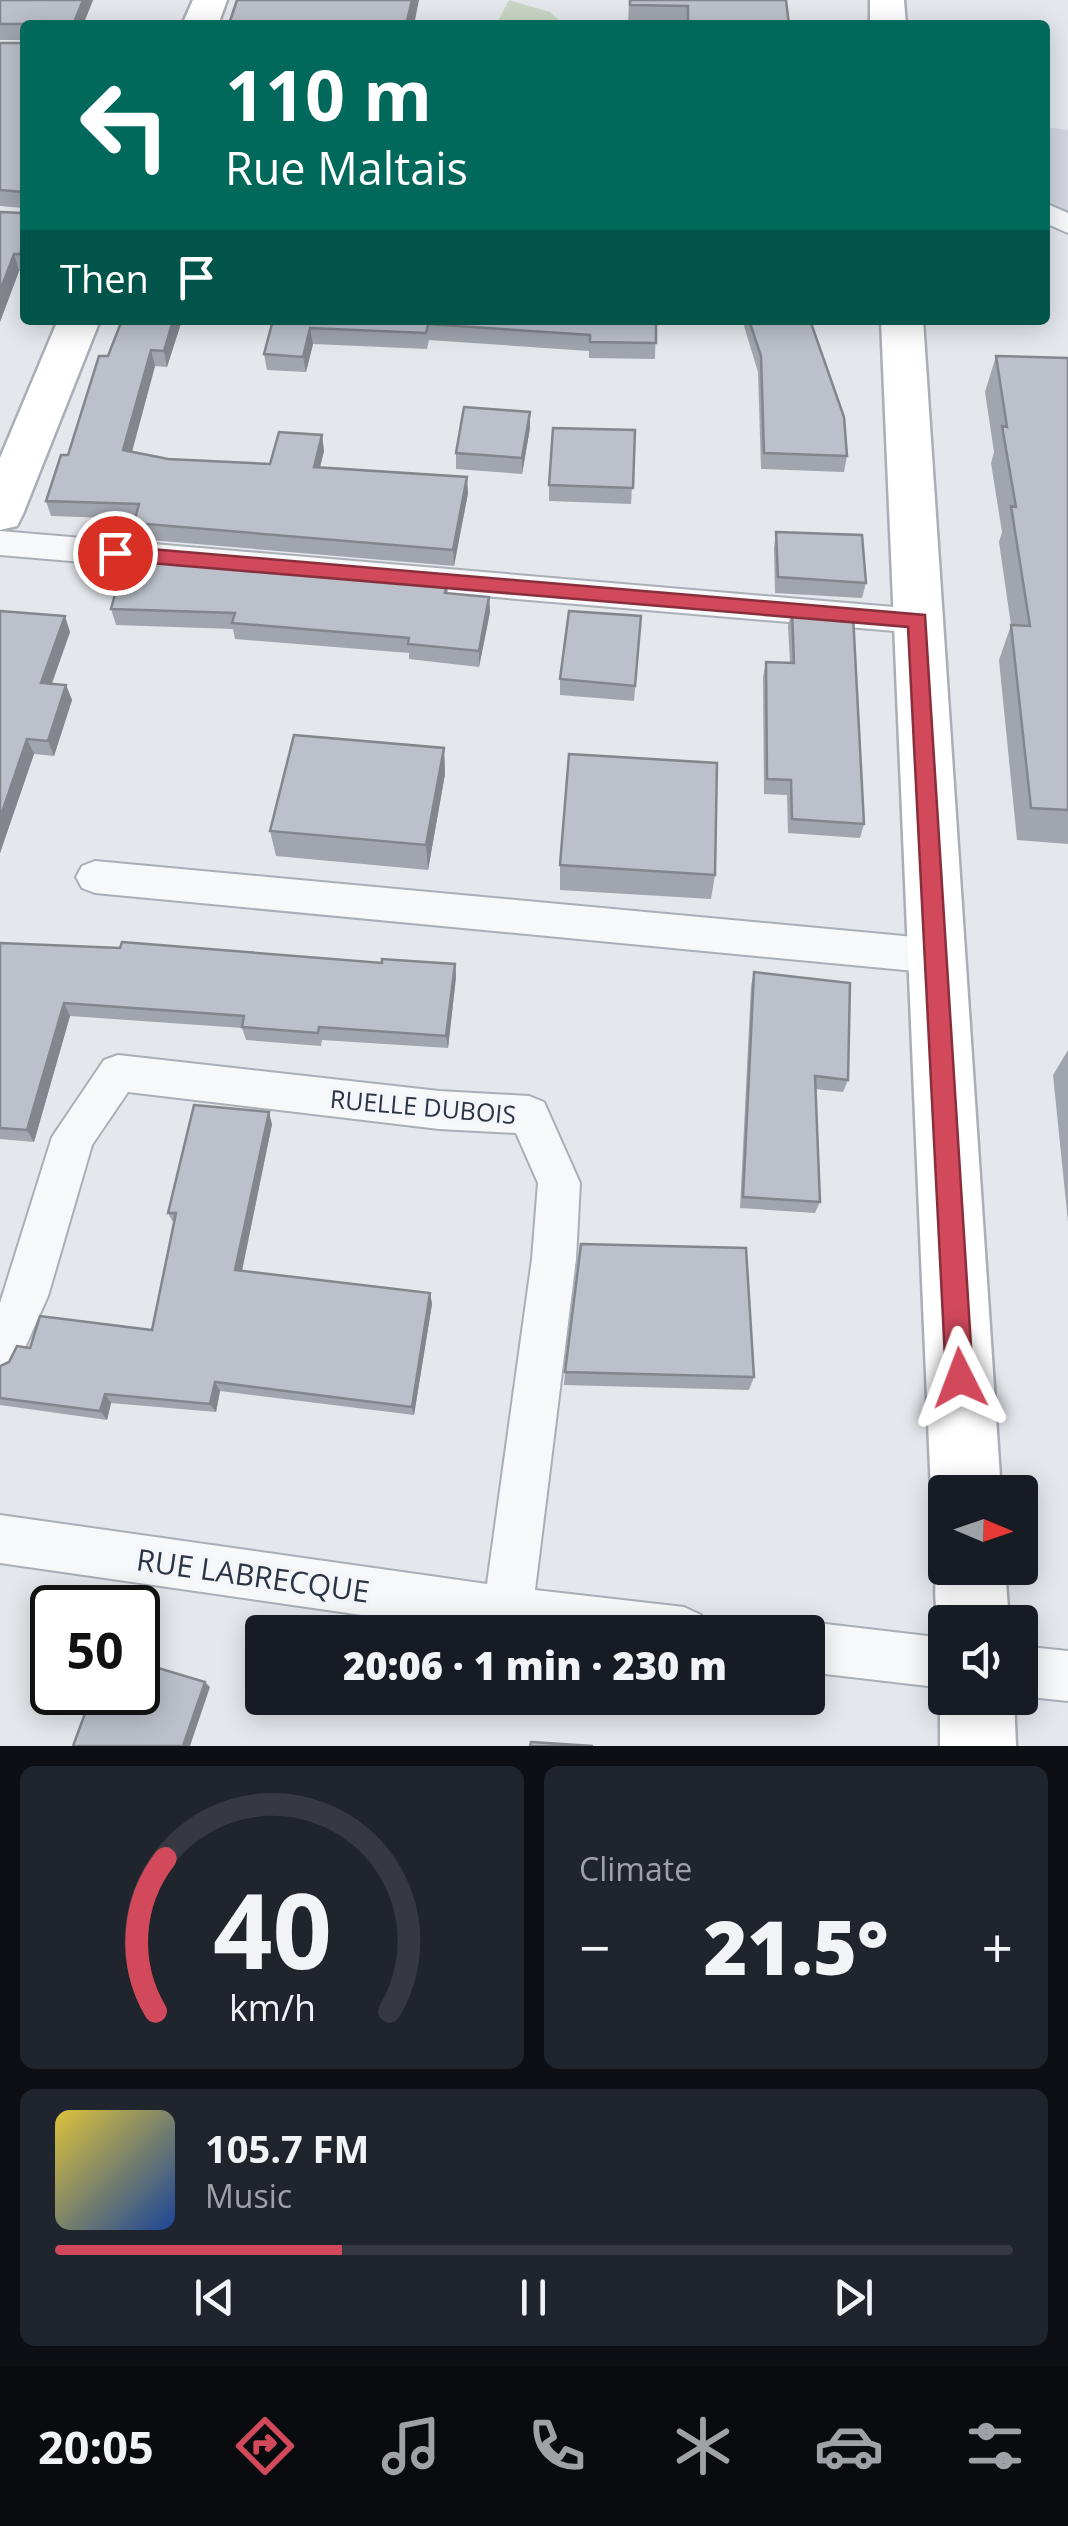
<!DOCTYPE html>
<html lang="en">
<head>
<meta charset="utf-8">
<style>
	body { margin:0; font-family:"Open Sans",sans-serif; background:#20242c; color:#f1f3f6; height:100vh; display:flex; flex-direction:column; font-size:38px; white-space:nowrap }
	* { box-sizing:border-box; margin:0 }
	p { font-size:32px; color:#9ea1a6 }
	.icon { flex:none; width:55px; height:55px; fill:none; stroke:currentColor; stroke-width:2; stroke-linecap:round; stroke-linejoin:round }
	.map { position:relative; height:1746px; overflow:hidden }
	.drawer { display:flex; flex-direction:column; gap:20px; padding:20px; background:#0d0f14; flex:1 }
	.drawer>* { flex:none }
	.banner { position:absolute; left:20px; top:20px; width:1030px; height:305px; border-radius:10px; box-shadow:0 5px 25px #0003; background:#00695c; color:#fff; overflow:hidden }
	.needle { width:65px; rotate:92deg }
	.fabs { position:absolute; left:928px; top:1475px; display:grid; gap:20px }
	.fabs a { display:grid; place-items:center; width:110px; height:110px; border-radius:10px; background:#171b24; box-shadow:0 5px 25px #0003; font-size:50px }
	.speed { position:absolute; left:30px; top:1585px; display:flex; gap:20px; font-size:50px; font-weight:700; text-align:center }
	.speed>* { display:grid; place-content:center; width:130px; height:130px; border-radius:50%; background:#171b24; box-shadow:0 5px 25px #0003; line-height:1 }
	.speed .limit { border:5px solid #111; border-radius:15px; background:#fff; color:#111 }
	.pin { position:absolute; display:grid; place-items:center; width:85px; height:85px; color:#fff; margin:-42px; border:5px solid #fff; border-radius:50%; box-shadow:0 2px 10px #0007 }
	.me { position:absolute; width:110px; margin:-55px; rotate:357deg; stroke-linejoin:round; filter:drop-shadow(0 0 8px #0008) }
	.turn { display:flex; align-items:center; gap:35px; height:210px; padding:0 40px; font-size:45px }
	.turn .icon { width:130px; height:130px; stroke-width:2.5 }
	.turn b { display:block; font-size:70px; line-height:85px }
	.then { display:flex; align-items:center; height:95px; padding:0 40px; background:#0003; gap:20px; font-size:38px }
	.big { font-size:75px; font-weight:800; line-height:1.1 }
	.drawer .widget { flex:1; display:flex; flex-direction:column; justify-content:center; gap:15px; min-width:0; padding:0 35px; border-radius:15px; background:#20242c }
	.drawer .dial { align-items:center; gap:0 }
	.dial svg { height:260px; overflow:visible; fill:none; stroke:#363941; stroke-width:7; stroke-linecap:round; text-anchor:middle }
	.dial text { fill:#f1f3f6; stroke:none }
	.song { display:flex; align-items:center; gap:30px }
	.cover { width:120px; height:120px; border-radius:15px; background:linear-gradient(135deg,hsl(50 70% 55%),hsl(220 70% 35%)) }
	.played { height:10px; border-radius:5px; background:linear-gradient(90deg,#d1495b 30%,#363941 30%) }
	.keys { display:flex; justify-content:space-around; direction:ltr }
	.heat { display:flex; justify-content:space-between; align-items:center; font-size:55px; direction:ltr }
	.drawer .tiles { flex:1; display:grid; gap:20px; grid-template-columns:1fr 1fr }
	.widget:last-child { grid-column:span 2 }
	.trip { position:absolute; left:245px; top:1615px; width:580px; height:100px; border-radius:10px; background:#171b24; box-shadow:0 5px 25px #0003; font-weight:800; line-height:100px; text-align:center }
	.tab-bar { display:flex; height:160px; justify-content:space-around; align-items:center; background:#090b0e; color:#9ea1a6 }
	.tab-bar .icon { width:70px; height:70px }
	.tab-bar .active { color:#d1495b }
	.tab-bar b { font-size:45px; color:#f1f3f6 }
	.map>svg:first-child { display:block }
	.built { fill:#d2d6de }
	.green { fill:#c9d6c5 }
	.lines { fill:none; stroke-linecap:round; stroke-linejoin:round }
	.street-casing { stroke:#a9aeb7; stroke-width:4 }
	.secondary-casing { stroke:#a9aeb7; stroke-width:5 }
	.street { fill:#f7f8fa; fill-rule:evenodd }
	.secondary { fill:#fff; fill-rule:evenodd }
	.wall { fill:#a1a5ae }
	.shaded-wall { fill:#83868d }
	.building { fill:#bbc0ca; stroke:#83868d; stroke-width:2.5 }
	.route { fill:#d1495b; stroke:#882f3b; stroke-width:2.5 }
	.labels { text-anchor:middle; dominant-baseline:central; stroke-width:8; stroke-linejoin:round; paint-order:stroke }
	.street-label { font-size:25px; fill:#2b3445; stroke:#f4f6f9 }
	.near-street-label { font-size:30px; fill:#2b3445; stroke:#f4f6f9 }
</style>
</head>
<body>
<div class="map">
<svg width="1068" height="1746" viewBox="0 0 1068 1746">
	<rect width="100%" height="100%" fill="#e4e7ec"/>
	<path class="built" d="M1045,127L1068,130V219L1045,205Z"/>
	<path class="green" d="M509,0L550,12L564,25H496Z"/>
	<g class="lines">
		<g class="street-casing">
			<path id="street" d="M1045,203L1068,213V233L1045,223Z
				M0,531L918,609L930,612L935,621L930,630L918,633L0,555Z
				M95,861L936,939L950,944L955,956L950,968L936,973L95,893L82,888L76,877L82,866Z
				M118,1055L439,1091L529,1096L544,1102L580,1183L576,1259L535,1590L684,1607L701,1615L709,1632H480L0,1563V1515L487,1584L532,1259L538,1183L516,1133L439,1129L128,1092L92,1145L48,1296L16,1368L0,1374V1303L52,1137L104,1060Z
				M808,1622L945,1638V1688L808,1672V1632H789Z
				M1020,1646L1068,1651V1701L1020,1696Z"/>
		</g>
		<g class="secondary-casing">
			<path id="secondary" d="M193,0H227L218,25H182Z
				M870,0H904L906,25H870Z
				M58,320H100L23,514L17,526L0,530V458Z
				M881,320H923L1001,1492H945V1518L931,1492Z
				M945,1543V1568H1005L1009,1622H945V1642C932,1609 932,1575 945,1543Z
				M945,1686V1698H1014L1016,1746H940V1698Z"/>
		</g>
		<use href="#street" class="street"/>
		<use href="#secondary" class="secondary"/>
	</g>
	<path class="wall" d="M0,0H93L83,25H25V271H19L0,322L23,208L0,206V43H23V40H0Z
		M629,0H786L789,25H628Z
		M182,320L167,367L155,366L132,452L168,459L270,464L322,435L324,451L320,467L468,493L454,566L138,539L134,523L135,519L51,516L46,501L68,455L108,356Z
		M273,320H656L655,359L589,358V351L429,340L427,349L313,344L306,372L267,370L264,354Z
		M745,320H810L847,456L844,472L761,469L758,372L744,326Z
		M996,356L1068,358V844L1017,840L999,660L1011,625L999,542L1002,532L991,463L994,452L985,392Z
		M530,428L522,474L456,469V453Z
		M635,430L631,504L549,501V485Z
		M776,532L866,583L862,598L775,593L774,548Z
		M447,581L448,593L489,597L490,612L479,667L409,659V653L235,639L233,629L116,625L111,609Z
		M792,610L864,824L860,838L788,833L787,795L764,794L763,677L766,662L790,663L788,626Z
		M0,611L70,632L52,684L66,685L72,700L54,756L34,754L0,853Z
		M641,616L634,701L560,695V679Z
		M444,748L445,774L428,870L276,856L270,831Z
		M560,865L715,875L711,899L560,890Z
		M0,943L382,963L455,964L456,977L448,1048L322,1040L321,1046L246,1040L242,1028L70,1016L34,1142L0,1139Z
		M754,972L848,1080L843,1092L815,1089L820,1202L815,1213L740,1208L751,986Z
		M1068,1050V1222L1053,1075Z
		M272,1124L242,1271L430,1293L432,1304L414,1415L220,1391L216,1412L111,1403L107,1420L0,1405V1366L9,1362L30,1348L152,1330L174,1224L168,1213Z
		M565,1372L754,1377L749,1390L564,1385Z"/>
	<path class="shaded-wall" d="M83,0H93L83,25H73Z
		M412,0H419L414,25H406Z
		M25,241V270L20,254Z
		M14,254L19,271L0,322V291Z
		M173,320H182L167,367L164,351Z
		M310,328L313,344L306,372L303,357Z
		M151,350L155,366L128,466L123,450Z
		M530,412V428L522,474V458Z
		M322,435L324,451L316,483L314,467Z
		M467,477L468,493L454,566L453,550Z
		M489,597L490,612L479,667V651Z
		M65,616L70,632L46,699L41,683Z
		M66,685L72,700L54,756L48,741Z
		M27,739L34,754L0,853V818Z
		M444,748L445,774L428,870L426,845Z
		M455,964L456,977L448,1048L446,1036Z
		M64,1003L70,1016L34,1142L27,1130Z
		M269,1112L272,1124L240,1280L235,1270Z
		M430,1293L432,1304L414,1415L412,1407Z
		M215,1382L220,1391L216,1412L210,1404Z
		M105,1394L111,1403L107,1420L100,1411Z
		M205,1682L210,1687L190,1746H183Z"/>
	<path class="building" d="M0,0H83L73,25H25V241L20,254H14L0,291V212L23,213V192L0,190V43H23V24H0Z
		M237,0H412L406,25L229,24Z
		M630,0H786L789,25H688V6L630,5Z
		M122,320H173L164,351L151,350L123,450L168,459L270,464L279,432L322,435L314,467L467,477L453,550L134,523L139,504L46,501L61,455H68L99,356H108Z
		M273,320H656V343L590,342V335L428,324L426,333L310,328L303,357L264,354Z
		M749,320H810L844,417L847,456L764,453L761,356Z
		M996,356L1068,358V810L1031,808L1011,625L1030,626L1011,506L1016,507L1002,426L1007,427Z
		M464,407L530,412L522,458L456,453Z
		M553,428L635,430L633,488L549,485Z
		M776,532L862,535L866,583L778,577Z
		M126,554L447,581L445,593L489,597L479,651L408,644L409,638L232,623L235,613L111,609Z
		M792,610L853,615L864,824L792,819L791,780L767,779L766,662L794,663Z
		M0,611L65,616L41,683L66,685L48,741L27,739L0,818Z
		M569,611L641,616L635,686L560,679Z
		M294,735L444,748L426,845L270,831Z
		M569,754L717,763L715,875L560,865Z
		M122,942L382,963V959L455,964L446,1036L319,1027L318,1033L242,1027L244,1016L64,1003L27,1130L0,1128V943L120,948Z
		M754,972L850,983L848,1080L815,1076L820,1202L743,1197Z
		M194,1105L269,1112L235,1270L430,1293L412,1407L215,1382L210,1404L105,1394L100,1411L0,1398V1366L9,1362L17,1346L30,1348L40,1316L152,1330L176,1213H168Z
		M581,1244L746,1248L754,1377L565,1372Z
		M138,1662L205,1682L183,1746H73L93,1692H138Z
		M531,1742L593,1746H530Z"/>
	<path class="route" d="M115,546L925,615L973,1378L969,1387L960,1391L950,1387L946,1378L908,627L115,560L105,553Z"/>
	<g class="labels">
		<g class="street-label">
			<text transform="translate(423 1106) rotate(5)">RUELLE DUBOIS</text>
		</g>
		<g class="near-street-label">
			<text transform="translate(253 1575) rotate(8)">RUE LABRECQUE</text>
		</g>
	</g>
</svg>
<div class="fabs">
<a><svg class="needle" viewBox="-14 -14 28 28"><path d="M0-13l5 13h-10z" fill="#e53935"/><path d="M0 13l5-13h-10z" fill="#9ea1a6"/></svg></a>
<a><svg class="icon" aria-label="sound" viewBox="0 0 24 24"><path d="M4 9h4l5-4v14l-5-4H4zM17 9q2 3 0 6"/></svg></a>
</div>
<div class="speed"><div class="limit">50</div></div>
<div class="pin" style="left:115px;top:553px;background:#d93025"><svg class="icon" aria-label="arrive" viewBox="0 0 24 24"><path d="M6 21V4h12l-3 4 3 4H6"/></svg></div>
<svg class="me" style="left:960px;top:1378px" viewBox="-20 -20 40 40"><path d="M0-17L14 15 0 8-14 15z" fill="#d1495b" stroke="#fff" stroke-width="4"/></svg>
<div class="trip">20:06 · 1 min · 230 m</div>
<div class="banner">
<div class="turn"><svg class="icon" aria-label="left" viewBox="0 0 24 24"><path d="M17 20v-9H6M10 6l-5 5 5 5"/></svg><div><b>110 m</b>Rue Maltais</div></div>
<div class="then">Then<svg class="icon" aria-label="arrive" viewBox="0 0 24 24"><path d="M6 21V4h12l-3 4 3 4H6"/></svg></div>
</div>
</div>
<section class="drawer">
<div class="tiles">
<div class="widget dial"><svg viewBox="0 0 100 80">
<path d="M14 69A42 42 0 1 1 86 69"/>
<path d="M14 69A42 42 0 0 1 17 22" stroke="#d1495b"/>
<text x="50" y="56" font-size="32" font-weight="700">40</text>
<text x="50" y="72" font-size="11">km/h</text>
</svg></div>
<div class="widget"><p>Climate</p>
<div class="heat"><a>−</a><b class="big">21.5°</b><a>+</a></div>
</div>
<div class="widget">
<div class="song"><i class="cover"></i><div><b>105.7 FM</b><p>Music</p></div></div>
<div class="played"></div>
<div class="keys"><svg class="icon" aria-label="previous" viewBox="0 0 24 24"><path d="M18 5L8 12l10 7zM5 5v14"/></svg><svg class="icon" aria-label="pause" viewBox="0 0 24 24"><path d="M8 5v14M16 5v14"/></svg><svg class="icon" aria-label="next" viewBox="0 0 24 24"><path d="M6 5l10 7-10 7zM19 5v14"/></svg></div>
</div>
</div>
</section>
<nav class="tab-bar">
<b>20:05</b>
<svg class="icon active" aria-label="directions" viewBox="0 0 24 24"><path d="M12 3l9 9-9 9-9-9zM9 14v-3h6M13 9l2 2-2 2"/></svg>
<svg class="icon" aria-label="music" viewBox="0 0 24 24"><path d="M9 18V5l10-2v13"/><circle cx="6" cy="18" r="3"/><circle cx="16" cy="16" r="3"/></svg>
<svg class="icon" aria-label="phone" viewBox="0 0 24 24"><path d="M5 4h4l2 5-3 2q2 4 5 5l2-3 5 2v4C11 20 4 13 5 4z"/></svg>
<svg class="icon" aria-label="climate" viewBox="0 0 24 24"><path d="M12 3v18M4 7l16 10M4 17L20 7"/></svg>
<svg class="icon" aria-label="car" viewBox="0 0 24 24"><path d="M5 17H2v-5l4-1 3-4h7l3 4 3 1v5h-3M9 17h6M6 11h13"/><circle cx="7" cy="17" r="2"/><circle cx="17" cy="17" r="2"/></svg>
<svg class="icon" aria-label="filters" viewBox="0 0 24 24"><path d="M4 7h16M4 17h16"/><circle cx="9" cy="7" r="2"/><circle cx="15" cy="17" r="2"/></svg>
</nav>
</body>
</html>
